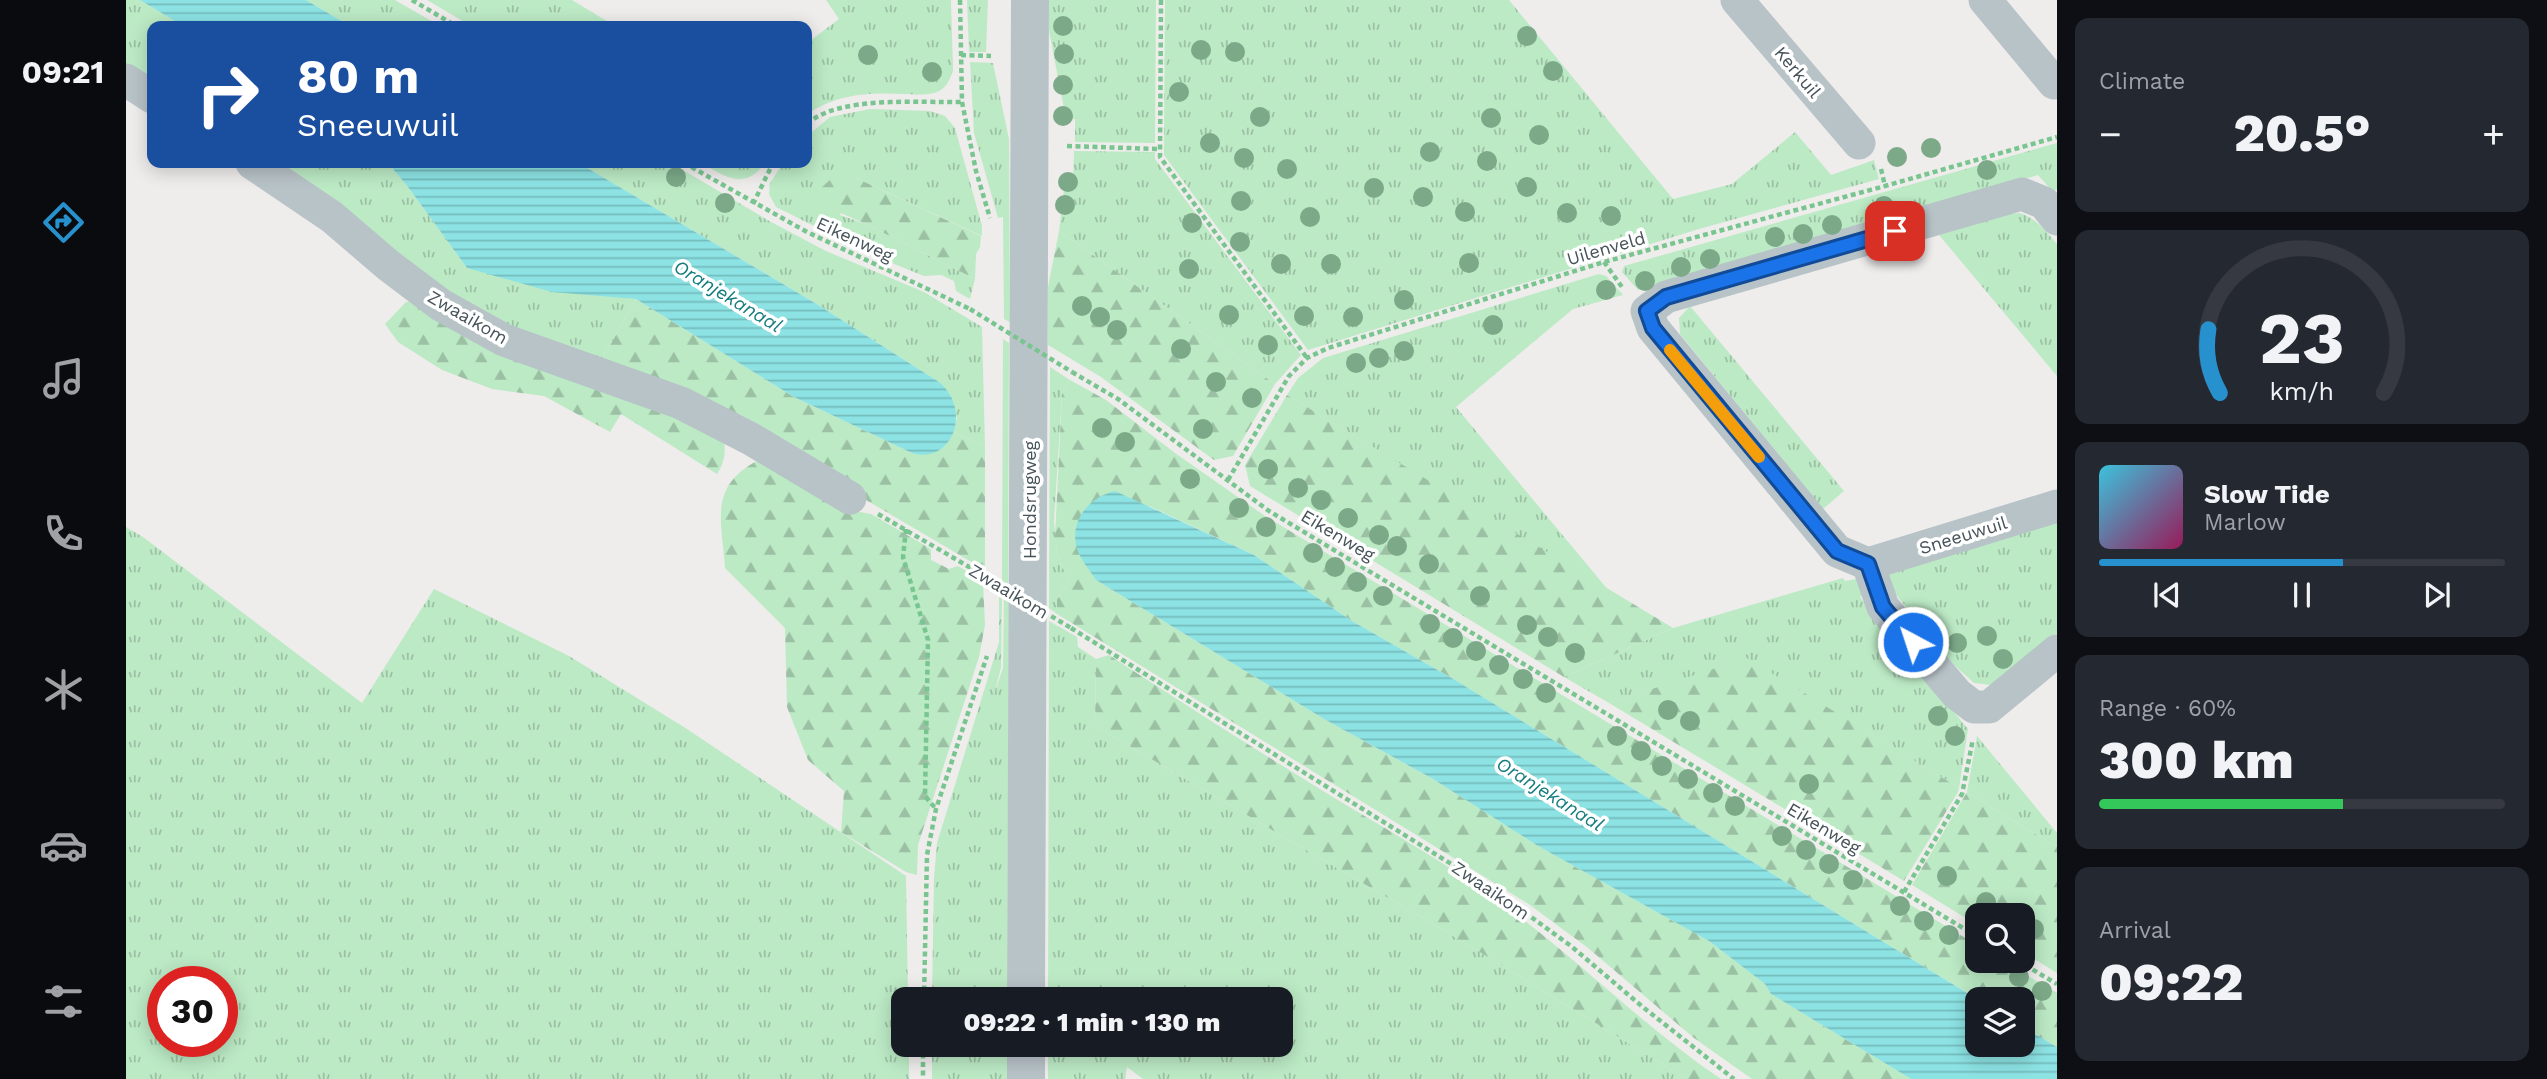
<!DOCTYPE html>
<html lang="en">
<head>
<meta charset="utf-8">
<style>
	body { margin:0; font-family:"Work Sans",sans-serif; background:#242831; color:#f1f3f6; height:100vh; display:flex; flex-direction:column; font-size:26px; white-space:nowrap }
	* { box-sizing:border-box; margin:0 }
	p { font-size:23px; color:#9ea1a6 }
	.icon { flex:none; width:38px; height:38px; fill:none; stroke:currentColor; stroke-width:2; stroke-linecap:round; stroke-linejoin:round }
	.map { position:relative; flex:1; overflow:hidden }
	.sheet { display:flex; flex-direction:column; gap:18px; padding:18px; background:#0d0f14; width:490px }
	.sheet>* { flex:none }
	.banner { position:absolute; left:21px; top:21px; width:665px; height:147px; border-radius:14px; box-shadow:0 4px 18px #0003; background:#1a4fa0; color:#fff; overflow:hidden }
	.fabs { position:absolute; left:1839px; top:903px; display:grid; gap:14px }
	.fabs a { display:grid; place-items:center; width:70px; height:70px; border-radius:14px; background:#171b24; box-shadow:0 4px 18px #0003; font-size:35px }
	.speed { position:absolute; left:21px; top:966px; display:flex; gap:14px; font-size:35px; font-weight:700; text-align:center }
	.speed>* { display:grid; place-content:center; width:91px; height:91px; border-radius:50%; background:#171b24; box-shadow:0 4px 18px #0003; line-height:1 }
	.speed .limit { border:10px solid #d22; background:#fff; color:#111 }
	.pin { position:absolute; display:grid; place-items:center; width:60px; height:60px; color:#fff; margin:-30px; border-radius:14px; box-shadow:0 4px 10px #0006 }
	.me { position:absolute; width:77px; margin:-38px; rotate:320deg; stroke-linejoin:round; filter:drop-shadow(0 0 5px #0008) }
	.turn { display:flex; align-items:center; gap:24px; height:147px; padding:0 35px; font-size:32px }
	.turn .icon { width:91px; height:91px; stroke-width:2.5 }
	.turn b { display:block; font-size:49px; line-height:60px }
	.big { font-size:52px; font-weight:800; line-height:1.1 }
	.sheet .tile { flex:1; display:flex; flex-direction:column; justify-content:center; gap:10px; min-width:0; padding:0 24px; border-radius:14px; background:#242831 }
	.sheet .dial { align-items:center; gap:0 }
	.dial svg { height:182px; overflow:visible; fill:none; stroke:#363941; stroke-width:7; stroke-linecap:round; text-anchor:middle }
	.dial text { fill:#f1f3f6; stroke:none }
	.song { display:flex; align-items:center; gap:21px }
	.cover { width:84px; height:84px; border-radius:10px; background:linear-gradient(135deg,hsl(190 70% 55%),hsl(330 70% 35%)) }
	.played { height:7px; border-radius:4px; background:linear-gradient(90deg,#2791ce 60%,#363941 60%) }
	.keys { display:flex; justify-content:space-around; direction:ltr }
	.heat { display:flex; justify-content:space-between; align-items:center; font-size:38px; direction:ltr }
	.charge { height:10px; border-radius:5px; background:linear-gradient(90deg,#34c759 60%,#363941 0) }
	.trip { position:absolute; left:765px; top:987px; width:402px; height:70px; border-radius:14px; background:#171b24; box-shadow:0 4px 18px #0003; font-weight:800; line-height:70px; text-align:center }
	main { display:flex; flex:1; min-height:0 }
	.tabs { display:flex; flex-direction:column; width:126px; justify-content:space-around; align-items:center; background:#090b0e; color:#9ea1a6 }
	.tabs .icon { width:49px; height:49px }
	.tabs .on { color:#2791ce }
	.tabs b { font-size:32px; color:#f1f3f6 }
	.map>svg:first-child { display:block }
	.grass { fill:url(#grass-tufts); fill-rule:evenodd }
	.forest { fill:url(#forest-firs) }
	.water { fill:url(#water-rules) }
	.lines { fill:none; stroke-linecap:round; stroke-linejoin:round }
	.path { stroke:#78c590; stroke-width:4.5; stroke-dasharray:5 3.5; stroke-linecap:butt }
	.minor { stroke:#b8c3c8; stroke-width:33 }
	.tertiary { stroke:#b8c3c8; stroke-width:38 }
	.path-bridge { stroke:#78c590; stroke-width:4.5; stroke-dasharray:5 3.5; stroke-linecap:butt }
	.tree { fill:#7ca988 }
	.route-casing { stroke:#114b97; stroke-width:18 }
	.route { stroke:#1a73e8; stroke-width:12 }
	.slow { stroke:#f59e0b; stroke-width:12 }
	.labels { text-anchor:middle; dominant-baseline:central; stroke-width:7; stroke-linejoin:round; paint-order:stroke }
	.street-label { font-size:18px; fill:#465358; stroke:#fff }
	.water-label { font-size:19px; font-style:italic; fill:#167d7f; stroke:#fff }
</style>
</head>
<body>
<main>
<nav class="tabs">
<b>09:21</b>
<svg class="icon on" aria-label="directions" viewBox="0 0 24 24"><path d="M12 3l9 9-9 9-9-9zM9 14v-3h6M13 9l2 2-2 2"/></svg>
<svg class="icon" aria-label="music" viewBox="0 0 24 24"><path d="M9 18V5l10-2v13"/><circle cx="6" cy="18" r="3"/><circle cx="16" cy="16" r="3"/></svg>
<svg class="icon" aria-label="phone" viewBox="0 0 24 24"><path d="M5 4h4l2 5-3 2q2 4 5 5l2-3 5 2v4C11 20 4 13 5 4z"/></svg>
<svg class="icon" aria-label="climate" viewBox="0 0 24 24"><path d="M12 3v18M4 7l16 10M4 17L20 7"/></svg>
<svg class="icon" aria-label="car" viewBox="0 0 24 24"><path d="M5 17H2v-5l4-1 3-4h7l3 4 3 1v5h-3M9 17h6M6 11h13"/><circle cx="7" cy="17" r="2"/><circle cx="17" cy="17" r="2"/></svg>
<svg class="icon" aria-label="filters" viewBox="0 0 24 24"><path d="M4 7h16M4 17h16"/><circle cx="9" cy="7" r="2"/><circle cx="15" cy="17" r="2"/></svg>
</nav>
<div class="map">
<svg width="1931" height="1079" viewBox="0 0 1931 1079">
	<defs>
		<pattern id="grass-tufts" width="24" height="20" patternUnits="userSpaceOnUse" patternTransform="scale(1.75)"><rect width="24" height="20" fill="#bceac5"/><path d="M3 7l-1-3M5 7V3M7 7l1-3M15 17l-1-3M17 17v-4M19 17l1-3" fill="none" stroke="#9bc0a3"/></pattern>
		<pattern id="forest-firs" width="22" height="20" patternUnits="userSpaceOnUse" patternTransform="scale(1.75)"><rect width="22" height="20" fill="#bceac5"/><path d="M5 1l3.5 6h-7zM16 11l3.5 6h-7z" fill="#9bc0a3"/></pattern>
		<pattern id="water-rules" width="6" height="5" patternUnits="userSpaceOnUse" patternTransform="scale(1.75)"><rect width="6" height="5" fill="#8de3e4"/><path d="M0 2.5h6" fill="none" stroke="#75bbbc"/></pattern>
	</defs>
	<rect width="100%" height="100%" fill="#efecec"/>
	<path class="grass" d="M0,0H14L57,26H26V86L0,69Z
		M180,0H269L314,26H224Z
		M301,0H446L489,26H345Z
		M700,0H825L827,71C824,79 820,89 811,92C801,96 788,94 777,94C742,92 711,94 681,114V43L713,19Z
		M841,0H862L860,52H843Z
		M923,0H1030L1029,143L949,142V119H940L923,31Z
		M1039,0H1383L1547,199L1606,184L1669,132L1705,175L1748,160L1753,179L1573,229L1182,350L1038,155Z
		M844,62L867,63L883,139L884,322L878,319L877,217L872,218L848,133Z
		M744,109L804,111L819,116L829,128L856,226V236L730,178L714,215L740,224L849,279L844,299L830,291L828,281L815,275L798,276L746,255L650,207L643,194L644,183L657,163H681V136L704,117Z
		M1931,143V189L1927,192L1912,175L1512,290L1496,272L1498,266Z
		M948,151L1029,152V159L1175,355L1149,384L933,231L939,180H947Z
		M140,163H262L282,187L341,268L470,294L510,299L473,365L379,334Z
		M453,163H545L645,222L700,251L798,292L856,327L859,447L827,432L831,418L813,382L689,303Z
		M576,163H639C619,191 599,177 576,163Z
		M1894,213C1911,219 1920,231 1931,244V376L1813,235L1883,214Z
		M1473,274L1480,276L1497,295L1447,309L1330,407L1483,591L1161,395L1172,378L1197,358Z
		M1564,306L1718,491L1697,509L1554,334L1553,318Z
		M877,339L883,343L882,584L876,581Z
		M924,367L944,380L936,394L928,521L931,554L943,582L931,599V614L923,608Z
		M1931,516V633L1878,677L1865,685L1848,683L1828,665L1766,590L1761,575Z
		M0,527L17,537L236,703L308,589L443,656L561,729L780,876L782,999H777V1045H783V1079H0ZM37,982H96V1041H37Z
		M1717,578L1719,581L1730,579L1737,595L1734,597L1842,729L1833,788L1621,659L1483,703L1438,677L1547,628Z
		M873,590L876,592L875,668L868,694L877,668L878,593L883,596L881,999H806L808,878L811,843L873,642Z
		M923,621L951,637L952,647L970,659L969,726L1339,943L1561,1079H1017L1001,1067L999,1079H922V1045H1155V999H922Z
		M1851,736L1931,833V847L1841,792Z
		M806,1045H881V1079H806Z"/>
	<path class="forest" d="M708,176L730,178L855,236L854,247L850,254L849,279L740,224L687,201L693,190Z
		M933,231L1149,384L1107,456L1088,460L975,377L922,345V287Z
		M510,299L668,397L786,453C808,455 816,452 827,432L859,447V570L718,487L473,365Z
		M292,300L509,394L598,442C600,454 598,463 591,474L495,414L484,432L418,396L366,389L316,370L272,342L259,324L280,302Z
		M944,380L980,400L1049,453L1139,516L1851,945L1852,961H1877L1931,993V1047L1897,1027V999H1851L1329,680L1226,621L1128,555L1023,506L970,580L1198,719L1307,779L1412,846L1583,941L1639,984L1645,994L1785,1079H1626L1568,1038L1462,948L1404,905L931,614V599L943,582L931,554L929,537L936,394Z
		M1161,395L1547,628L1438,677L1124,486L1119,465Z
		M631,461L728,511L745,514L805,549V560L823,569L832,566L857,581L859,625L853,657L792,845L791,875L780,872L715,832L718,791L682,760L661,707L659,628L599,568C596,521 582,487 631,461Z
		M983,655C1056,703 1129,749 1202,794C1258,828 1315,860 1368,898C1447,954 1515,1025 1595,1079H1561L1339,943L969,726L970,659Z
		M1621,658L1833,788L1832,792L1778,881L1483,703Z
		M1841,792L1931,847V973L1897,952V915H1852L1851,925L1786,885Z"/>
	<path class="water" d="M14,0H180L224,26H57Z
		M262,163H453L689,303L813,382C847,410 826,465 786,453L668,397L510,299L426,292L341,268L282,187Z
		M989,491L1128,555L1226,621L1329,680L1851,999L1852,1045H1897V1027L1931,1047V1079H1785L1645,994L1639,984L1583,941L1412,846L1307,779L1198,719L970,580C963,569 953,558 950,545C945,518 964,497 989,491Z"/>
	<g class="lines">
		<path class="path" d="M286,0L330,26
			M834,0L836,102L850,171L864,218
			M1035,0L1034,157L1181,358
			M835,55L865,56
			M681,124C713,95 794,103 836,102
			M941,146L1033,149
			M558,163L681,232L844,309
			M1755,169L1759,186
			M627,204L647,163
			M1478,262L1496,287
			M946,372L992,399L1143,511L1852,937
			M1102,480L1163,376L1181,358L1202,348L1478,262L1759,186L1931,137
			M752,514L845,568
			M780,529L777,557L802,640L799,796L810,809
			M945,628L1372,893L1445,946L1518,1008L1608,1079
			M1778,892L1836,794L1847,739
			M1892,961L1931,984
			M798,999L801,855L810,809L861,656
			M797,1045V1079"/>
		<path class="minor" d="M1611,0L1733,143
			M1859,0L1928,83
			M0,80L26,97
			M126,163L206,217L262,265L315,305L378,340L555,403L625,439L724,498
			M1931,219L1918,203L1896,194L1540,297L1521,311L1527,328L1711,551L1742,564L1757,607L1831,694L1848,707H1863L1931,651
			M1742,564L1931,506"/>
		<path class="tertiary" d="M900,999L904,0
			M900,1045V1079"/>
		<path class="path-bridge" d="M844,309L946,372
			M845,568L945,628"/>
	</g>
	<g class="tree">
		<circle cx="937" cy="26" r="10"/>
		<circle cx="1401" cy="36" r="10"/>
		<circle cx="1075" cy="50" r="10"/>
		<circle cx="1109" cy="52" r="10"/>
		<circle cx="938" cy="54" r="10"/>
		<circle cx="742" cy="55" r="10"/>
		<circle cx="1427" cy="71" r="10"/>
		<circle cx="806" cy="72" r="10"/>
		<circle cx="937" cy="85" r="10"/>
		<circle cx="1053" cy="92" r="10"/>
		<circle cx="937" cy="116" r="10"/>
		<circle cx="1134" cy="117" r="10"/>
		<circle cx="1365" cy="118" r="10"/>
		<circle cx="1413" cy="135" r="10"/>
		<circle cx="1084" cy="143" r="10"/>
		<circle cx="1805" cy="148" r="10"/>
		<circle cx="1304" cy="152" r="10"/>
		<circle cx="1771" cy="157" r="10"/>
		<circle cx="1118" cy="158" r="10"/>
		<circle cx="1361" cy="161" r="10"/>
		<circle cx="1161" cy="169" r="10"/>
		<circle cx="1861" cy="170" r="10"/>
		<circle cx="550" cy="177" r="10"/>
		<circle cx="942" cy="182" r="10"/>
		<circle cx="1401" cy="187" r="10"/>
		<circle cx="1248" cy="188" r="10"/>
		<circle cx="1297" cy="197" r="10"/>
		<circle cx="1115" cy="201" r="10"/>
		<circle cx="599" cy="203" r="10"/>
		<circle cx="939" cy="205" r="10"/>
		<circle cx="1758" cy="206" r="10"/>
		<circle cx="1339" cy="212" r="10"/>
		<circle cx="1441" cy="213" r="10"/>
		<circle cx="1485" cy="216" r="10"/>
		<circle cx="1184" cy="217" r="10"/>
		<circle cx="1066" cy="223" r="10"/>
		<circle cx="1706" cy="225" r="10"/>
		<circle cx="1677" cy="234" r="10"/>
		<circle cx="1649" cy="237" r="10"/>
		<circle cx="1114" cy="242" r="10"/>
		<circle cx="1584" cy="259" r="10"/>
		<circle cx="1343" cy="263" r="10"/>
		<circle cx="1155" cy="264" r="10"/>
		<circle cx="1205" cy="264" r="10"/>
		<circle cx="1555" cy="267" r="10"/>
		<circle cx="1063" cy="269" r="10"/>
		<circle cx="1519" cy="281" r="10"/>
		<circle cx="1480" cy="290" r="10"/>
		<circle cx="1278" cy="300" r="10"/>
		<circle cx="956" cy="306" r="10"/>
		<circle cx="1103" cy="315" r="10"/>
		<circle cx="1178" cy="316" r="10"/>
		<circle cx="974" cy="317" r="10"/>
		<circle cx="1227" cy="317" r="10"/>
		<circle cx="1367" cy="325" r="10"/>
		<circle cx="991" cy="330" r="10"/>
		<circle cx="1142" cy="345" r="10"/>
		<circle cx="1055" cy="349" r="10"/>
		<circle cx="1278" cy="351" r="10"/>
		<circle cx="1253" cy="358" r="10"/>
		<circle cx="1230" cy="363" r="10"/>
		<circle cx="1090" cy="382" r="10"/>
		<circle cx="1126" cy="398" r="10"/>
		<circle cx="976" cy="428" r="10"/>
		<circle cx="1077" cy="429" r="10"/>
		<circle cx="999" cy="442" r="10"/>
		<circle cx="1142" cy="469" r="10"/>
		<circle cx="1064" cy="479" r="10"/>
		<circle cx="1172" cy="488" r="10"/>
		<circle cx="1195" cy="500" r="10"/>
		<circle cx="1113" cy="508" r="10"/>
		<circle cx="1222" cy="518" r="10"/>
		<circle cx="1140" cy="527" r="10"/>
		<circle cx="1253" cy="535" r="10"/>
		<circle cx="1271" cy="546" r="10"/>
		<circle cx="1187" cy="553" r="10"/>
		<circle cx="1303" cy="564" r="10"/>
		<circle cx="1209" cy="567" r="10"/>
		<circle cx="1231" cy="582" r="10"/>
		<circle cx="1257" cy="596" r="10"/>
		<circle cx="1354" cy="596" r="10"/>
		<circle cx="1304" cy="624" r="10"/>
		<circle cx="1401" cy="625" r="10"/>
		<circle cx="1861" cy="636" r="10"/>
		<circle cx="1422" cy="637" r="10"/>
		<circle cx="1327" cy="638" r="10"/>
		<circle cx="1831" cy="643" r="10"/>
		<circle cx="1350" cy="651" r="10"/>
		<circle cx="1449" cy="653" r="10"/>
		<circle cx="1877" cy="659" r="10"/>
		<circle cx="1373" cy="665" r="10"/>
		<circle cx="1397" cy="679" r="10"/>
		<circle cx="1420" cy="693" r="10"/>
		<circle cx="1542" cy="710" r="10"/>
		<circle cx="1812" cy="716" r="10"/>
		<circle cx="1564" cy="721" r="10"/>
		<circle cx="1491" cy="736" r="10"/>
		<circle cx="1829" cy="736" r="10"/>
		<circle cx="1515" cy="751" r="10"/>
		<circle cx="1536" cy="766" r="10"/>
		<circle cx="1562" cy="779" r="10"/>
		<circle cx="1683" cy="784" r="10"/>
		<circle cx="1587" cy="793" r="10"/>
		<circle cx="1609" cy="806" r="10"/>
		<circle cx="1656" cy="836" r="10"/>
		<circle cx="1680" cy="850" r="10"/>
		<circle cx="1703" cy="864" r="10"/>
		<circle cx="1821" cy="876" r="10"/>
		<circle cx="1727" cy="880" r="10"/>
		<circle cx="1860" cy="902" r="10"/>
		<circle cx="1774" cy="906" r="10"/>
		<circle cx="1798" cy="921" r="10"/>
		<circle cx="1908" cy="929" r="10"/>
		<circle cx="1823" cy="935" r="10"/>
		<circle cx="1893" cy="977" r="10"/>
		<circle cx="1916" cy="991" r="10"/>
	</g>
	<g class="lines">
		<g class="route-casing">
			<path id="route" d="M1769,231L1540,297L1521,311L1527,328L1711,551L1742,564L1757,607L1787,642"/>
		</g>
		<use href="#route" class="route"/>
		<path class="slow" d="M1544,350L1633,457"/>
	</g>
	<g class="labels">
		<g class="street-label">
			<text transform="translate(1672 72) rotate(50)">Kerkuil</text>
			<text transform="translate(729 239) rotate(25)">Eikenweg</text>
			<text transform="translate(1480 248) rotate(-16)">Uilenveld</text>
			<text transform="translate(342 317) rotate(30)">Zwaaikom</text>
			<text transform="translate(903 500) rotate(-90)">Hondsrugweg</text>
			<text transform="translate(1212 535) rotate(31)">Eikenweg</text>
			<text transform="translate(1837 535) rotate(-17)">Sneeuwuil</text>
			<text transform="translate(883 591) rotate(31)">Zwaaikom</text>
			<text transform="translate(1698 828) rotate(31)">Eikenweg</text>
			<text transform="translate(1365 890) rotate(34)">Zwaaikom</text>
		</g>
		<g class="water-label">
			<text transform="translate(602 296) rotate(31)">Oranjekanaal</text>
			<text transform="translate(1424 794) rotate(32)">Oranjekanaal</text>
		</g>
	</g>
</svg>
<div class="fabs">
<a><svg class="icon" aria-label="search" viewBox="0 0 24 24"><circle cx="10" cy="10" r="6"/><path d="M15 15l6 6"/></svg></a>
<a><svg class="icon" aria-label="layers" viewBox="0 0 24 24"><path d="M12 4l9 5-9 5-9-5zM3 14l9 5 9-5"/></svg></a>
</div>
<div class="speed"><div class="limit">30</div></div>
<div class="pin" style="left:1769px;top:231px;background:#d93025"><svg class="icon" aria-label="arrive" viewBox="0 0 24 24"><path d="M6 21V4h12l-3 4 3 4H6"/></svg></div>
<svg class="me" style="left:1787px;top:642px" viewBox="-20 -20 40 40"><circle r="17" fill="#1a73e8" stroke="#fff" stroke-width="3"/><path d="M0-11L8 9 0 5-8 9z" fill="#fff"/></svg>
<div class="trip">09:22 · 1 min · 130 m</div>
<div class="banner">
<div class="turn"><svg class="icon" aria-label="right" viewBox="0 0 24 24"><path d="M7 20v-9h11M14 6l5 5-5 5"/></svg><div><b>80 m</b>Sneeuwuil</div></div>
</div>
</div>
<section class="sheet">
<div class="tile"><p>Climate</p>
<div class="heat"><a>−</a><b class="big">20.5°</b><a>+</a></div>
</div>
<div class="tile dial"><svg viewBox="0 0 100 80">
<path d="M14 69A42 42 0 1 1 86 69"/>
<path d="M14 69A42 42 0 0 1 9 41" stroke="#2791ce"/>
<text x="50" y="56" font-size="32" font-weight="700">23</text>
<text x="50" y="72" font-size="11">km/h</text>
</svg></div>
<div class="tile">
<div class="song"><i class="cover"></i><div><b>Slow Tide</b><p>Marlow</p></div></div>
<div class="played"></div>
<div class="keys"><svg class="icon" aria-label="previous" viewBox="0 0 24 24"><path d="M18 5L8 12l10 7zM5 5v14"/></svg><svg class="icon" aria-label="pause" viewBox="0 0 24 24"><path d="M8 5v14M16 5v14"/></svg><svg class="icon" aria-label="next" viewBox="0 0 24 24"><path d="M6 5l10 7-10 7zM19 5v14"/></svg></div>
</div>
<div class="tile"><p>Range · 60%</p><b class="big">300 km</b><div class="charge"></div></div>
<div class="tile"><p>Arrival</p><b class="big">09:22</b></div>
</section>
</main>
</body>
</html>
